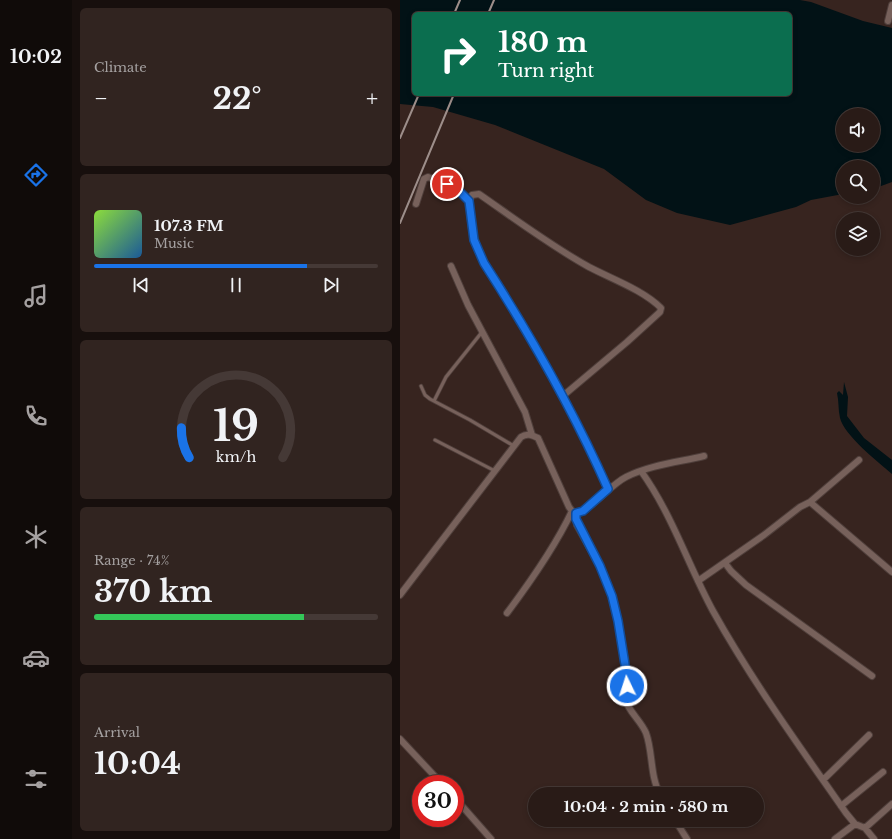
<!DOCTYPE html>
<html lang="en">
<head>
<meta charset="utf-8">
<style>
	body { margin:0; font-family:"Libre Baskerville",serif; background:#312420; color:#f1f3f6; height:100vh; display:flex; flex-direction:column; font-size:15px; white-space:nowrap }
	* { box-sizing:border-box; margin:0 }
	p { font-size:13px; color:#a5a1a1 }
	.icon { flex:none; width:22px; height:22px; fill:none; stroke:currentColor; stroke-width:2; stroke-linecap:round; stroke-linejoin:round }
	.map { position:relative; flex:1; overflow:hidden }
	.details { display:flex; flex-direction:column; gap:8px; padding:8px; background:#170f0d; width:328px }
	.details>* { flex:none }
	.banner { position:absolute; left:12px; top:12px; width:380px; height:84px; border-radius:6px; box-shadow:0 2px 6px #0003,0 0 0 1px #453936; background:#0b6e4f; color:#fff; overflow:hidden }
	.fabs { position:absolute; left:436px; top:108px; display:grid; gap:8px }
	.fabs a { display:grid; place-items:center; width:44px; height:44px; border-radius:50%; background:#291b17; box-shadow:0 2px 6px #0003,0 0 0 1px #453936; font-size:20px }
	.speed { position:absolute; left:12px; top:775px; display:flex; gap:8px; font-size:20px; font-weight:700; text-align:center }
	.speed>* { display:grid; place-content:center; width:52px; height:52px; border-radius:50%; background:#291b17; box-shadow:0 2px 6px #0003,0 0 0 1px #453936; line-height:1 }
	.speed .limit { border:6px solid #d22; background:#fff; color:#111 }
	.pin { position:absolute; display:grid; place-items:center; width:34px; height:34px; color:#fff; margin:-17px; border:2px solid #fff; border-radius:50%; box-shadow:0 1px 4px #0007 }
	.me { position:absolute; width:44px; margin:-22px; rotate:356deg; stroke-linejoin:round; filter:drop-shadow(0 0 3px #0008) }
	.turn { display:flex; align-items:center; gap:14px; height:84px; padding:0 20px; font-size:18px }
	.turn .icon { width:52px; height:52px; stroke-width:2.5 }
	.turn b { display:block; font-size:28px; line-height:34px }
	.big { font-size:30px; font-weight:800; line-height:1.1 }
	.details .widget { flex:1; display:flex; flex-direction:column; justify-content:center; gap:6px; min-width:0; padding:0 14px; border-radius:6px; background:#312420 }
	.details .dial { align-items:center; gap:0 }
	.dial svg { height:104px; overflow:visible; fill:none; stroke:#453936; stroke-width:7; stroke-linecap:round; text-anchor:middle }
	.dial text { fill:#f1f3f6; stroke:none }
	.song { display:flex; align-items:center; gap:12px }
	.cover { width:48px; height:48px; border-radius:6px; background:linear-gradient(135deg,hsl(90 70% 55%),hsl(210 70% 35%)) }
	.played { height:4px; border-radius:2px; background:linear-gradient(90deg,#1a73e8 75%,#453936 75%) }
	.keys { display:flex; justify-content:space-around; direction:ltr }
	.heat { display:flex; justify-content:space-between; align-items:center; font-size:22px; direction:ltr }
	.charge { height:6px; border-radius:3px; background:linear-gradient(90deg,#34c759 74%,#453936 0) }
	.trip { position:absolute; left:128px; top:787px; width:236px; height:40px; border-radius:20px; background:#291b17; box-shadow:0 2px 6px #0003,0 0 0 1px #453936; font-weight:800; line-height:40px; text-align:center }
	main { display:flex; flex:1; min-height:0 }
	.dock { display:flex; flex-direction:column; width:72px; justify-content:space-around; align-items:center; background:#100b09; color:#a5a1a1 }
	.dock .icon { width:28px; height:28px }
	.dock .selected { color:#1a73e8 }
	.dock b { font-size:18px; color:#f1f3f6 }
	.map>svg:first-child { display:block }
	.water { fill:#021216; fill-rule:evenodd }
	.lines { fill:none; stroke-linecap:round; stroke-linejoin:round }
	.lane-casing { stroke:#4f3f3b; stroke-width:4.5 }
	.street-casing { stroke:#4f3f3b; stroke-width:8 }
	.lane { stroke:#77615b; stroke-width:3 }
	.street { stroke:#77615b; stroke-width:6 }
	.rail { stroke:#9d8e8a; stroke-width:2 }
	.route-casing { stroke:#114b97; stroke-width:10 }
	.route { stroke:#1a73e8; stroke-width:7 }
</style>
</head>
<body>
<main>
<nav class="dock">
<b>10:02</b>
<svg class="icon selected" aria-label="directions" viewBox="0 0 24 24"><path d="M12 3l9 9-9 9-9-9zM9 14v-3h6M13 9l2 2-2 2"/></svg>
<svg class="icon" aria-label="music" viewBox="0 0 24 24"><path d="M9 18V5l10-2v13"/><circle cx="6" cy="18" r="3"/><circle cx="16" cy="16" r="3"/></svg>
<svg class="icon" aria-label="phone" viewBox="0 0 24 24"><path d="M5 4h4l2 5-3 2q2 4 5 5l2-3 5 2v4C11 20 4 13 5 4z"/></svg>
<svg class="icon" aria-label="climate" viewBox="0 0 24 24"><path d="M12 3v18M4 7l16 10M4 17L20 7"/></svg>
<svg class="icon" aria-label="car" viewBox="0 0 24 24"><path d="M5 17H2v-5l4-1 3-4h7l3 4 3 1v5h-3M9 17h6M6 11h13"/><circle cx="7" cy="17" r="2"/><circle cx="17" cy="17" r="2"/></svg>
<svg class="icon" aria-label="filters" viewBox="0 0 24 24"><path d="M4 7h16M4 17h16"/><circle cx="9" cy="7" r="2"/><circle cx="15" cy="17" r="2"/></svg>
</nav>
<section class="details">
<div class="widget"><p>Climate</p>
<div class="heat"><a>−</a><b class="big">22°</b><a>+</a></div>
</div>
<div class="widget">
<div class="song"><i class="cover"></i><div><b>107.3 FM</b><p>Music</p></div></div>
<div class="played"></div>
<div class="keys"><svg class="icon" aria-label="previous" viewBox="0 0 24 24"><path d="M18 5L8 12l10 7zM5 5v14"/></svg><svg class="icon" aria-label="pause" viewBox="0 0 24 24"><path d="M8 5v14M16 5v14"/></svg><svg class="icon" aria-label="next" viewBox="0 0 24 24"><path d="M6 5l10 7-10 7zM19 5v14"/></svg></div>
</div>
<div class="widget dial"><svg viewBox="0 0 100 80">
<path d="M14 69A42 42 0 1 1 86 69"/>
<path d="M14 69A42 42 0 0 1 8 46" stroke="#1a73e8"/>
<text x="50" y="56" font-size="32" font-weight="700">19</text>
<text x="50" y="72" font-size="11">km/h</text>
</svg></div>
<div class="widget"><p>Range · 74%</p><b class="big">370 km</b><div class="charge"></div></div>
<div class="widget"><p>Arrival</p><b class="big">10:04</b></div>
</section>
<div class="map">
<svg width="492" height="839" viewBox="0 0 492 839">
	<rect width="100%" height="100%" fill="#37241f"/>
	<path class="water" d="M0,0H400L411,2L463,21L492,28V182L473,189V167H443V194L411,200L396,207L330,225L277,213L246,200L204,169L95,125L33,107L0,104ZM14,14H390V94H14ZM443,115H473V145H443Z
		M444,382L448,397L447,416L464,438L492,460V474C478,462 444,435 440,418C438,410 439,401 437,393L439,391L443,395Z"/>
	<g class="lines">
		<g class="lane-casing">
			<path id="lane" d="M21,386L25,395L30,399L70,420L114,446
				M34,401L46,377L82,332
				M35,440L95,471"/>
		</g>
		<g class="street-casing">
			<path id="street" d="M488,21L492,5
				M16,204L24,179L28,177L54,187L69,201
				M51,266L68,305L125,412L132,435
				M164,395L227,342L260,312L261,308C243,290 212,279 189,267C151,246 115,219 79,194L72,195C67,201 72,231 74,239C76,248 81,255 84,263C131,336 173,410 208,489
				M241,471C272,514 288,565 313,611C352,681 400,747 446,813L455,824L465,828L474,839
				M410,502L459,460
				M176,513V519L177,525L200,566L212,596L218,621L227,677L225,699C229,712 241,721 246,733C253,752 250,777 260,794
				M325,563L331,571L346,585L472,676
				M298,581L364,535L400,507L410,502L492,572
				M0,595L121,437C127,433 132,435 138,438L169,507L172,511L176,513C191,510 210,485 226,477C250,465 279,462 304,456
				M107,613C131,581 155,547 172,511
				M0,739L42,784
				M423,780L469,735
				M55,798L91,839
				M441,806L483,772
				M275,820L287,839
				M465,828L492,804
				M435,839L455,824"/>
		</g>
		<use href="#lane" class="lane"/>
		<use href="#street" class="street"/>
		<path class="rail" d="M54,14L60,0
			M88,14L94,0
			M0,138L19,94
			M0,223L54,94"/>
	</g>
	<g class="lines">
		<g class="route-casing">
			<path id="route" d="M47,184L60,192L69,201L74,240L84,263C131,336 173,410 208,489L183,511L176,513V519L200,566L212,596L218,621L227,677V686"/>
		</g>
		<use href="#route" class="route"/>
	</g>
</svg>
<div class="fabs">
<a><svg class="icon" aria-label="sound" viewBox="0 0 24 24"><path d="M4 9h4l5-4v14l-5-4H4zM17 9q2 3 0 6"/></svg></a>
<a><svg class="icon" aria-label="search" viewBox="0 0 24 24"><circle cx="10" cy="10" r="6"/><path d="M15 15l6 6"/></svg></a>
<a><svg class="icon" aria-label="layers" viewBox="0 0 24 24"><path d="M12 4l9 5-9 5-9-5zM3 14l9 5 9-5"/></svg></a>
</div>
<div class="speed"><div class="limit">30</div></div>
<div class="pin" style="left:47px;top:184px;background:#d93025"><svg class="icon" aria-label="arrive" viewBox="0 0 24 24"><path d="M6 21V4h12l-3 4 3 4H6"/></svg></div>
<svg class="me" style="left:227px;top:686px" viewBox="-20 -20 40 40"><circle r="17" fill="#1a73e8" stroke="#fff" stroke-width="3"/><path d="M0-11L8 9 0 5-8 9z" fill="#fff"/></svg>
<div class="trip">10:04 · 2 min · 580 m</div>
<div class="banner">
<div class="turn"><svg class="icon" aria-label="right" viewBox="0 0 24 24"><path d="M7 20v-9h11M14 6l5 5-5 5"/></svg><div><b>180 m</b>Turn right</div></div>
</div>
</div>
</main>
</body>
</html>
